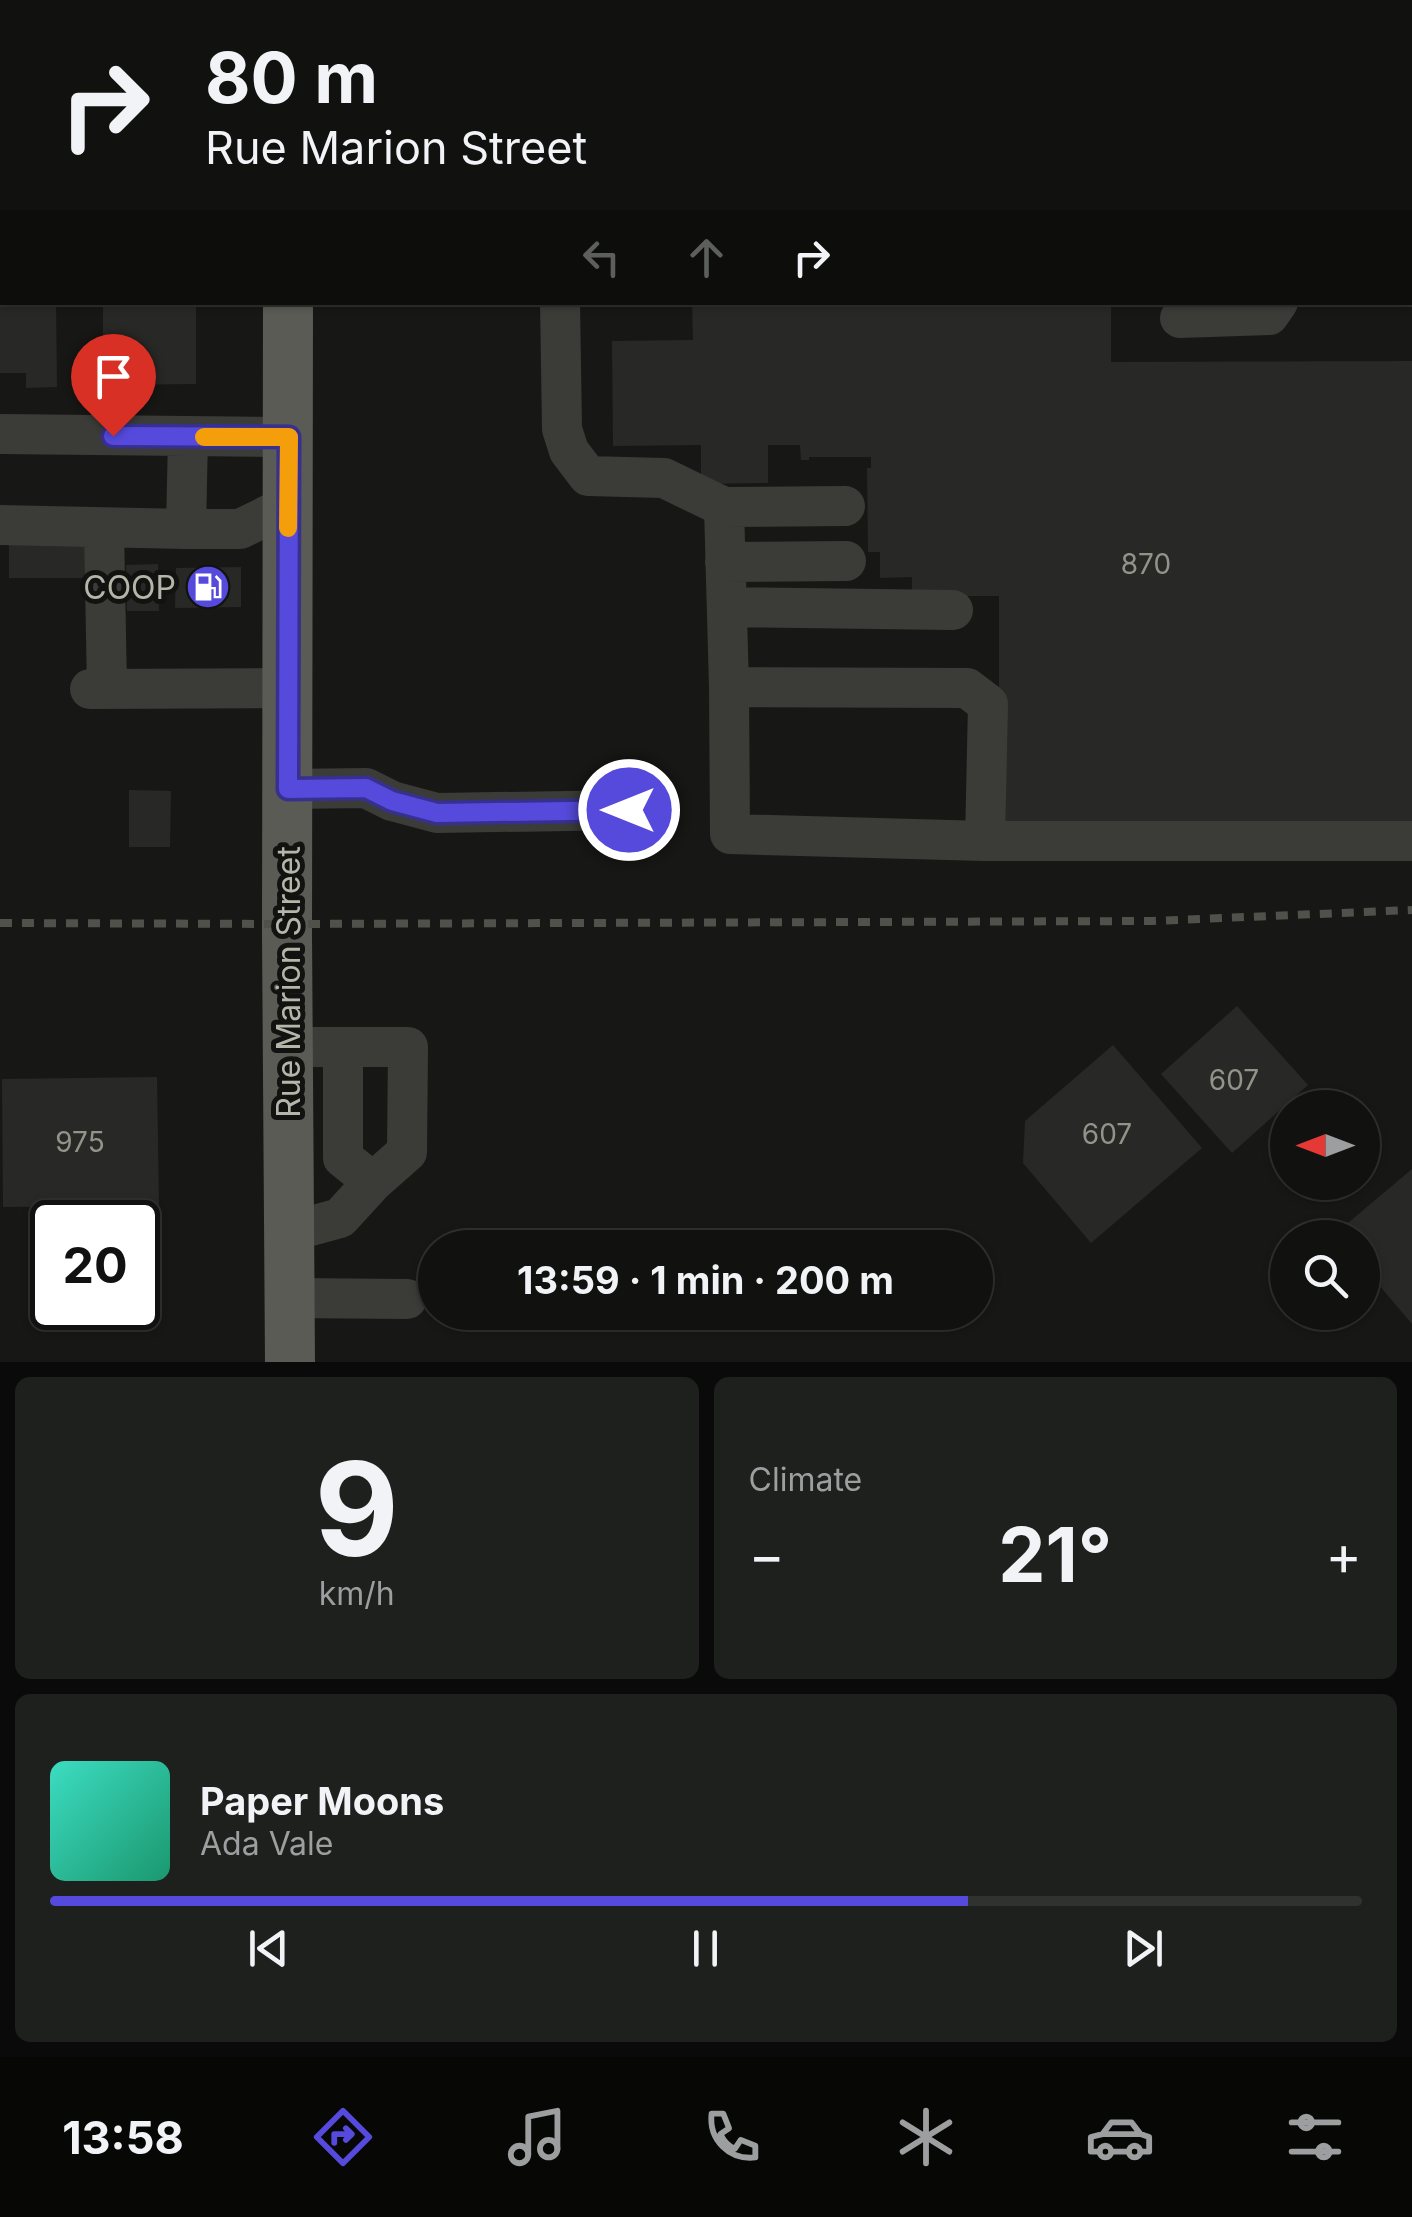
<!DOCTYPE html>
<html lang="en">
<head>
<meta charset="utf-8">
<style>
	body { margin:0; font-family:Inter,sans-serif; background:#1e201e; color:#f1f3f6; height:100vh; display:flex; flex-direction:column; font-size:38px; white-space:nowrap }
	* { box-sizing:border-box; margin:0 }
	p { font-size:32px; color:#9c9e9f }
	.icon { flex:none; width:55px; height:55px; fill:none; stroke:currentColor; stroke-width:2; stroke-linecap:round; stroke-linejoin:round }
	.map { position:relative; height:1362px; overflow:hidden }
	.drawer { display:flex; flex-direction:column; gap:15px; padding:15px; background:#090a09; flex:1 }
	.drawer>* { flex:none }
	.banner { position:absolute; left:0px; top:0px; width:1412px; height:305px; box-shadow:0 2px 8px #0004,0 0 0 2px #303230; background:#111210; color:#f1f3f6; overflow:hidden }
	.needle { width:65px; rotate:270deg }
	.fabs { position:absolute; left:1270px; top:1090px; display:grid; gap:20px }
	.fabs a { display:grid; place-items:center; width:110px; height:110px; border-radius:50%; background:#111210; box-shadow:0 2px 8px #0004,0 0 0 2px #303230; font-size:50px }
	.speed { position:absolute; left:30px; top:1200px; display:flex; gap:20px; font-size:50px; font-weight:700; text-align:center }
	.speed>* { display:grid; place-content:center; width:130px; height:130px; border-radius:50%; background:#111210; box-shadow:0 2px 8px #0004,0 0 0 2px #303230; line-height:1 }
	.speed .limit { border:5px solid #111; border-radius:15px; background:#fff; color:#111 }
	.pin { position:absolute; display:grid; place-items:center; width:85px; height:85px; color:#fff; margin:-102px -42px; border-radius:50% 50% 50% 0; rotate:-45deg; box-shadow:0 0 10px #0007 }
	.pin .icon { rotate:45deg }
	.me { position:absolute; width:110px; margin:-55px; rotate:270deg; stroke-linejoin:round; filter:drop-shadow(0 0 8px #0008) }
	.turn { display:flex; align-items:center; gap:35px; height:210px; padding:0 40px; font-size:45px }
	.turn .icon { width:130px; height:130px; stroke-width:2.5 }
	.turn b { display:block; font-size:70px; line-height:85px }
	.lanes { display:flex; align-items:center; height:95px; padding:0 40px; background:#0003; justify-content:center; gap:50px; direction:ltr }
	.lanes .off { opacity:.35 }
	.big { font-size:75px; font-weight:700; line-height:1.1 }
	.drawer .card { flex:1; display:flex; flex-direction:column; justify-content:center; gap:15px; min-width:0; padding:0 35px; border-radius:15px; background:#1e201e }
	.drawer .dial { align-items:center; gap:0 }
	.dial b { font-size:130px; line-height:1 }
	.song { display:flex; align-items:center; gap:30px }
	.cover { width:120px; height:120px; border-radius:15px; background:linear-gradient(135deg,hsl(170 70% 55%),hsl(160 70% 35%)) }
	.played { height:10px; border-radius:5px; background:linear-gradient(90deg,#554adc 70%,#303230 70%) }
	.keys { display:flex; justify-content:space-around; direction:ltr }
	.heat { display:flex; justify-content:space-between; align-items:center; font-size:55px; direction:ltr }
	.drawer .tiles { flex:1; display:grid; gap:15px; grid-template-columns:1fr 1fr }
	.card:last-child { grid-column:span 2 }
	.trip { position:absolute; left:418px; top:1230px; width:575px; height:100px; border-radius:50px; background:#111210; box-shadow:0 2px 8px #0004,0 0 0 2px #303230; font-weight:700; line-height:100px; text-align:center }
	.tab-bar { display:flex; height:160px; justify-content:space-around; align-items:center; background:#070706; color:#9c9e9f }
	.tab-bar .icon { width:70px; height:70px }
	.tab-bar .active { color:#554adc }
	.tab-bar b { font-size:45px; color:#f1f3f6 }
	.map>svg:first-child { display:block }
	.building { fill:#282926 }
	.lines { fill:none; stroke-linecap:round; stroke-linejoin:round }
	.minor { stroke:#3b3c38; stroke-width:40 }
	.major { stroke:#5a5b54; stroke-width:50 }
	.rail { stroke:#50514b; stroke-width:8; stroke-dasharray:12 10; stroke-linecap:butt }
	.route-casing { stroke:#37308f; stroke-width:25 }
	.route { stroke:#554adc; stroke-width:18 }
	.slow { stroke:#f59e0b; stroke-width:18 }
	.labels { text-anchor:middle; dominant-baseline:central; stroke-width:10; stroke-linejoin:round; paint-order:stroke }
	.number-label { font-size:28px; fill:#929389 }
	.poi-label { font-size:32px; fill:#b5b6aa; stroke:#121311; text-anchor:end }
	.street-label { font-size:32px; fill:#b5b6aa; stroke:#121311 }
</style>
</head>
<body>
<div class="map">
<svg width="1412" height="1362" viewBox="0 0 1412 1362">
	<rect width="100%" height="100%" fill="#171816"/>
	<path class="building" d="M0,302H56L57,387L26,388V373H0Z
		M103,302H196V384L103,385Z
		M692,302H1111V362L1412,361V829H999V596H912V577L880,578V552H868L867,468H871V457H809V460H801L800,445H768V483L701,484V445L613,446L612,341L693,340Z
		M9,541H85V578H9Z
		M158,564L159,611H127L126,565Z
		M241,567V607L175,608L176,568Z
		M129,790L171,791L170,847H129Z
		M1237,1006L1308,1085L1232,1153L1161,1074Z
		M1113,1045L1202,1148L1091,1243L1023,1163L1025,1121Z
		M157,1077L159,1206L3,1207L2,1079Z
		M1412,1169V1324L1362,1265V1238H1340L1336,1233Z"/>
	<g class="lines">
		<path class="minor" d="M99,0V2
			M561,2V0
			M1410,154L1412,155
			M0,235H2
			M1410,253H1412
			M560,302L562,429L569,451L588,476L664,478L724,507L845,506
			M1180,318L1269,315L1278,302
			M0,434L289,437
			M724,507L729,687L730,834L985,841H1412
			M0,525L186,529L188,437
			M104,528L107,689
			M186,529H240L289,505
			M725,562L846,561
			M727,607L953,610
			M729,687L967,688L988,704L985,841
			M90,689L288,688
			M288,789L366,788L392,801L437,813L629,810
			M288,1047H408L407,1152L373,1182L340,1218L289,1232
			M343,1047V1158L373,1182
			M289,1298L407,1299"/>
		<path class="major" d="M287,0V2
			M288,302L287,935L290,1362"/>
		<path class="rail" d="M0,923L287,924L1152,921L1412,910"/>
	</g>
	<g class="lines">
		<g class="route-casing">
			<path id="route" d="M113,436L289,437L288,789L366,788L392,801L437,813L629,810"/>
		</g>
		<use href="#route" class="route"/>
		<path class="slow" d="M204,437H289L288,528"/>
	</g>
	<defs>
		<g id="fuel-disc" transform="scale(2.25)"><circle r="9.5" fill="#554adc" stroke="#121311"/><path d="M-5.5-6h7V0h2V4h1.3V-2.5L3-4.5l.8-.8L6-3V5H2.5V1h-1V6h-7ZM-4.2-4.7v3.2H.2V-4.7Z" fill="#fff"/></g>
	</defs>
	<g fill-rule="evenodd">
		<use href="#fuel-disc" x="208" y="587"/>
	</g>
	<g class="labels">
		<g class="number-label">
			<text x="1146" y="564">870</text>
			<text x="1234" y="1080">607</text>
			<text x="1107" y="1134">607</text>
			<text x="80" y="1142">975</text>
		</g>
		<g class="poi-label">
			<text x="176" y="587">COOP</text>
		</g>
		<g class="street-label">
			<text transform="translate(288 982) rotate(-90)">Rue Marion Street</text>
		</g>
	</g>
</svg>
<div class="fabs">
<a><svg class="needle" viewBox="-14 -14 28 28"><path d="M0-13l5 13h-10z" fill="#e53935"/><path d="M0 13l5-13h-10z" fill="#9c9e9f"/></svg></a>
<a><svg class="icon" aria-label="search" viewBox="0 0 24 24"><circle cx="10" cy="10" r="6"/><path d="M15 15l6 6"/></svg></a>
</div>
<div class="speed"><div class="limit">20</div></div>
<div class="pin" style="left:113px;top:436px;background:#d93025"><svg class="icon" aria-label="arrive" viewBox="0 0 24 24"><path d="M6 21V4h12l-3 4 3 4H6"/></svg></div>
<svg class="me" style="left:629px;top:810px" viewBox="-20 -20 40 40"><circle r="17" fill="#554adc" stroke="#fff" stroke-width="3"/><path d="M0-11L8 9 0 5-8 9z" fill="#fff"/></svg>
<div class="trip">13:59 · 1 min · 200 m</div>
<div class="banner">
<div class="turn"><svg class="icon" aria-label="right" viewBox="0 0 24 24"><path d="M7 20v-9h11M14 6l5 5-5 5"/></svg><div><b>80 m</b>Rue Marion Street</div></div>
<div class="lanes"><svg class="icon off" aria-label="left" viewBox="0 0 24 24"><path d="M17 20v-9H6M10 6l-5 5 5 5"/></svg><svg class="icon off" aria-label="ahead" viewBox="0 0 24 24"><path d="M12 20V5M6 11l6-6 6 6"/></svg><svg class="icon" aria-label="right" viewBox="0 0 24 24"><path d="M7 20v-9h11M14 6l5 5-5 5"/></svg></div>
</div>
</div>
<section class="drawer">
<div class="tiles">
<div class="card dial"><b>9</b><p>km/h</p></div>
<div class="card"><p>Climate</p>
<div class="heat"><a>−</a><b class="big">21°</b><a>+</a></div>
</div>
<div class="card">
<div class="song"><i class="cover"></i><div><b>Paper Moons</b><p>Ada Vale</p></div></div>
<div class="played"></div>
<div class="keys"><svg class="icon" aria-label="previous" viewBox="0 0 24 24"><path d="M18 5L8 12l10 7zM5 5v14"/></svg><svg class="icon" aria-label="pause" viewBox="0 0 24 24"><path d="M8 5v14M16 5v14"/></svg><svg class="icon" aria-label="next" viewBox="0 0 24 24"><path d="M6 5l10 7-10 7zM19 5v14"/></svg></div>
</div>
</div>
</section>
<nav class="tab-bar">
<b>13:58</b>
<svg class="icon active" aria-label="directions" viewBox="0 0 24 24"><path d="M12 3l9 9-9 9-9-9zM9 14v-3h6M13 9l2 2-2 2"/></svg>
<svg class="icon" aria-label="music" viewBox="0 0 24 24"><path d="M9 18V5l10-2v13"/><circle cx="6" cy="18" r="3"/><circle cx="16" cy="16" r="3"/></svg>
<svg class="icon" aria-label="phone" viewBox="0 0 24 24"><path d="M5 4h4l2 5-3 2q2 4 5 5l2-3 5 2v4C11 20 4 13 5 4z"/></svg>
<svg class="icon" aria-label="climate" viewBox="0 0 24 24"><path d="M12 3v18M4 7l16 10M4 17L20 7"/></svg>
<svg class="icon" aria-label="car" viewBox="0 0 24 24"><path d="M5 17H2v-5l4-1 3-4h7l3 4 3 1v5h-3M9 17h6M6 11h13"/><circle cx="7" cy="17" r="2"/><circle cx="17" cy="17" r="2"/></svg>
<svg class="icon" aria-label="filters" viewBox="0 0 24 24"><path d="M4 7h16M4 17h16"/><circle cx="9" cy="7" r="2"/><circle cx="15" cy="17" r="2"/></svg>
</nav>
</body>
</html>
